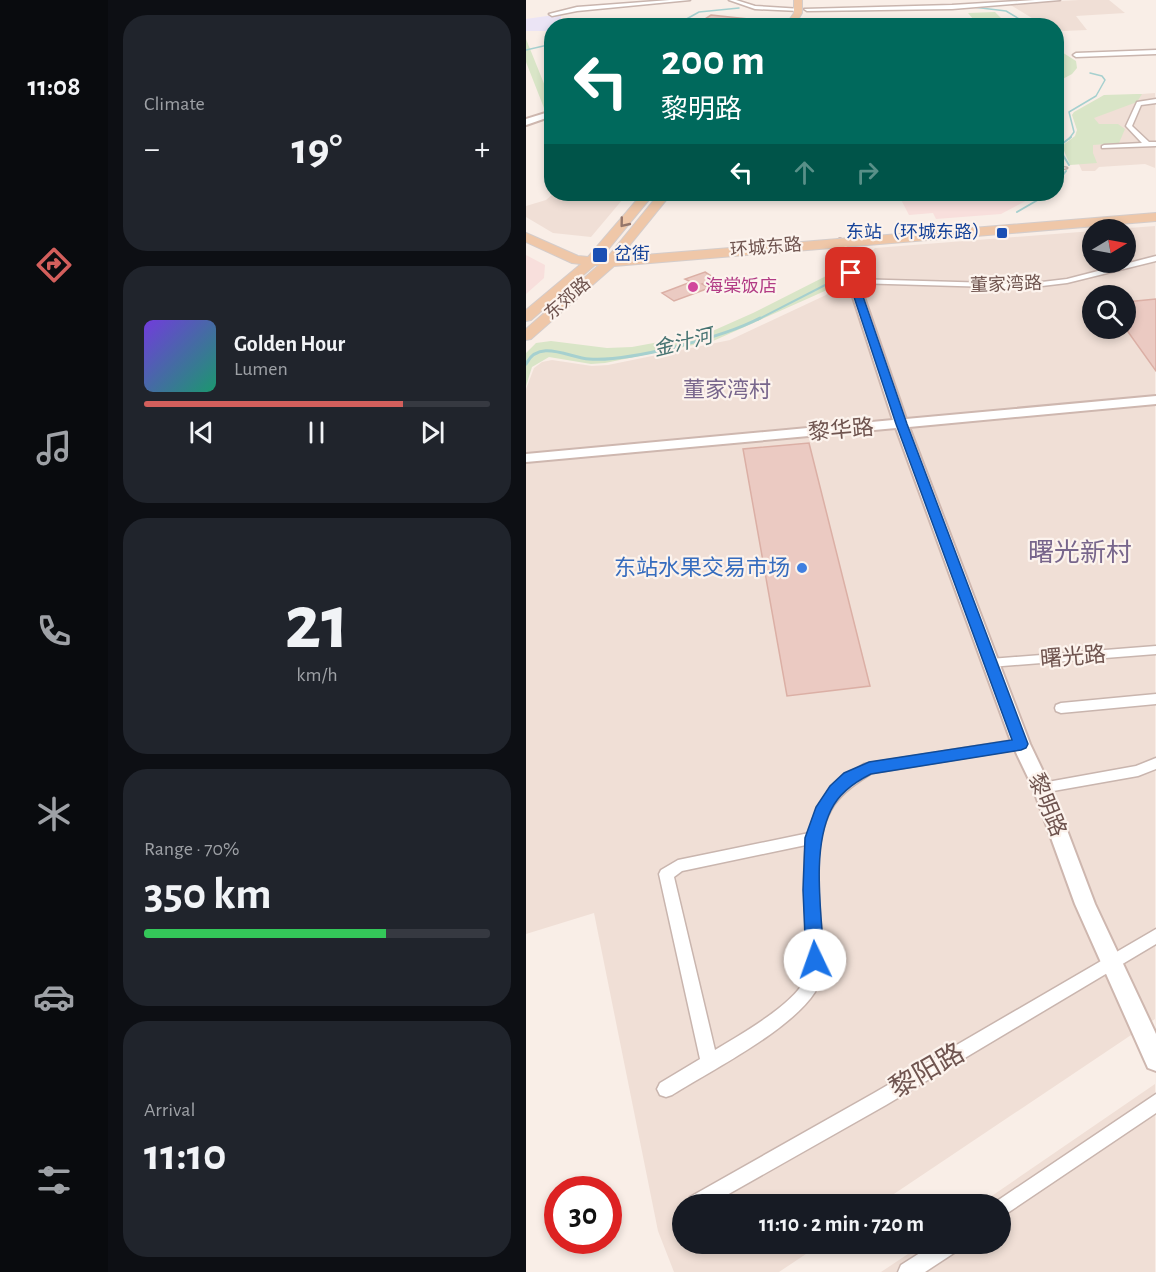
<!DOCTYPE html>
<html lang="en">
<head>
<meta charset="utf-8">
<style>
	body { margin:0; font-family:"Alegreya Sans","Noto Sans SC",sans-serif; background:#20242c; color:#f1f3f6; height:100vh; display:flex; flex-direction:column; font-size:22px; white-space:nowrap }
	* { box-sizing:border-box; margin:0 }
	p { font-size:20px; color:#9ea1a6 }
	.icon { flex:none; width:33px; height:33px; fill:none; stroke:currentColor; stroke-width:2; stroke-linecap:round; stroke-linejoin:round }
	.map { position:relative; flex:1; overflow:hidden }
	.sheet { display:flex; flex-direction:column; gap:15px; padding:15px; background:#0d0f14; width:418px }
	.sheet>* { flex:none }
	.banner { position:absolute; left:18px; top:18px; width:520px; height:183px; border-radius:24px; box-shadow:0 3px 9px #0003; background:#00695c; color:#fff; overflow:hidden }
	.needle { width:39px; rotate:80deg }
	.controls { position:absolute; left:556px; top:219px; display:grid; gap:12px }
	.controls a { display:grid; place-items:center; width:54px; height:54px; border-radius:50%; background:#171b24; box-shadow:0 3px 9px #0003; font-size:30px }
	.speed { position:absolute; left:18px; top:1176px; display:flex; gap:12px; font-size:30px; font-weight:700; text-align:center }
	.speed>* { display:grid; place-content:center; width:78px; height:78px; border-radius:50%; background:#171b24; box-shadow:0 3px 9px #0003; line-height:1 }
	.speed .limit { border:9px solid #d22; background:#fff; color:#111 }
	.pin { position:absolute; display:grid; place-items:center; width:51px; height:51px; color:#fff; margin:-26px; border-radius:12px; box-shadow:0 3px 9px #0006 }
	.me { position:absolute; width:66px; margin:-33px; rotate:357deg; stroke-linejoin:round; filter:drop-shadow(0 0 4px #0008) }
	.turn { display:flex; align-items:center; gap:21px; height:126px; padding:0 18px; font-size:27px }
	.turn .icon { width:78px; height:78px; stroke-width:2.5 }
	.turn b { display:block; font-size:42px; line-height:51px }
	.lanes { display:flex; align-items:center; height:57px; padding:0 18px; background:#0003; justify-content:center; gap:30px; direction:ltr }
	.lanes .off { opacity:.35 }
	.big { font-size:45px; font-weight:600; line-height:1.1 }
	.sheet .widget { flex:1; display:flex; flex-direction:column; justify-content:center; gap:9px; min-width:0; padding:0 21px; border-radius:24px; background:#20242c }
	.sheet .dial { align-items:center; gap:0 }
	.dial b { font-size:78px; line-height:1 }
	.song { display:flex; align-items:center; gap:18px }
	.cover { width:72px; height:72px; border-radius:9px; background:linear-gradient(135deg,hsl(260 70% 55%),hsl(160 70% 35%)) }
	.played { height:6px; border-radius:3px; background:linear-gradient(90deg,#d35f5c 75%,#363941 75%) }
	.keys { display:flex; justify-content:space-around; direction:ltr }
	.heat { display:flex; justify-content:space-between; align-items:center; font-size:33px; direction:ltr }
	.charge { height:9px; border-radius:4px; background:linear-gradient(90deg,#34c759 70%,#363941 0) }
	.trip { position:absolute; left:146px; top:1194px; width:339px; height:60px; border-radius:30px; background:#171b24; box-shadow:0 3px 9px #0003; font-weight:600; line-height:60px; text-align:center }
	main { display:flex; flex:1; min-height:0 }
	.tabs { display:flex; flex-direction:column; width:108px; justify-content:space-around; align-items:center; background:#090b0e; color:#9ea1a6 }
	.tabs .icon { width:42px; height:42px }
	.tabs .on { color:#d35f5c }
	.tabs b { font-size:27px; color:#f1f3f6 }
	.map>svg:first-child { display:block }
	.residential { fill:#f0dfd6; fill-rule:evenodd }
	.commercial { fill:#f8dfdc }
	.education { fill:#ebe4f5 }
	.green { fill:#d9e5c7 }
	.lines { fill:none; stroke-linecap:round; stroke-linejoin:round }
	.stream-far2 { stroke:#a6d0cf; stroke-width:1.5 }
	.stream-far1 { stroke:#a6d0cf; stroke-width:2 }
	.stream { stroke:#a6d0cf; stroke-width:3 }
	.building { fill:#ebcac2; stroke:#dbafa5; stroke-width:1.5 }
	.street-casing { stroke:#c9b5ae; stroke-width:3 }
	.secondary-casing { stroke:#ceb7af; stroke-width:4 }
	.primary-casing { stroke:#d4ccca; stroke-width:2 }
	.street { fill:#fff; fill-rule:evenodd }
	.secondary { fill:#fff; fill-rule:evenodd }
	.primary { fill:#efc7a8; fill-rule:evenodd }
	.oneway { stroke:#95766a }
	.route { fill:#1a73e8; stroke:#114b97; stroke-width:1.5 }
	.transit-dot { fill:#1a4fb4; stroke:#fcf3ed; stroke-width:2 }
	.hotel-dot { fill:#d1479c; stroke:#fcf3ed; stroke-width:2 }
	.shop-dot { fill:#3f7fe0; stroke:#fcf3ed; stroke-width:2 }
	.labels { text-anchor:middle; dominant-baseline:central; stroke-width:4.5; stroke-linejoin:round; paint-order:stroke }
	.far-transit-label { font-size:18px; fill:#164399; stroke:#fcf3ed; text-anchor:end }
	.far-street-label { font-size:18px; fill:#6f544f; stroke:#fcf3ed }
	.far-hotel-label { font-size:18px; fill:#b23c85; stroke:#fcf3ed; text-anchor:start }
	.far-water-label { font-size:20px; font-style:italic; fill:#457271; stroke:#fcf3ed }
	.far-quarter-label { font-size:22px; fill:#78668c; stroke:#fcf3ed }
	.street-label { font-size:22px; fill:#6f544f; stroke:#fcf3ed }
	.shop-label { font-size:22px; fill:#366cbe; stroke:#fcf3ed; text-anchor:end }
	.quarter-label { font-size:26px; fill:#78668c; stroke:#fcf3ed }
	.near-street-label { font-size:27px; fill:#6f544f; stroke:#fcf3ed }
</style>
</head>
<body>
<main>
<nav class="tabs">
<b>11:08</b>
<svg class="icon on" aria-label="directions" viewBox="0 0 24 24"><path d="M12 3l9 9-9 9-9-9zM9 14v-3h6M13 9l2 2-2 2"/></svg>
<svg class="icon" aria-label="music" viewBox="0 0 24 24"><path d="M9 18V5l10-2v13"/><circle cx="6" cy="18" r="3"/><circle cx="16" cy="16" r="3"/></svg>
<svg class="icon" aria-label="phone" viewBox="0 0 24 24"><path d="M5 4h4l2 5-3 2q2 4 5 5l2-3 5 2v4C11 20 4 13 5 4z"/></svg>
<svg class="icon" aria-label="climate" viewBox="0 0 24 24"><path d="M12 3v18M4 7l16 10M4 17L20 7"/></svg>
<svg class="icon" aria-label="car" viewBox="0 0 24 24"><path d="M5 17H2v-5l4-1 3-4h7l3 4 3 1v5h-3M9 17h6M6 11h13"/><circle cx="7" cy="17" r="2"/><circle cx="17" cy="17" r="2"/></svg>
<svg class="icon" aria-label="filters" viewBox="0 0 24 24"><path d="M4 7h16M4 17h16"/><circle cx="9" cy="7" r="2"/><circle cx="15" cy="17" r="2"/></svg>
</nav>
<section class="sheet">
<div class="widget"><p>Climate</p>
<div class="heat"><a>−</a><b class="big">19°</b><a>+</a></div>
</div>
<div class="widget">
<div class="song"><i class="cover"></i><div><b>Golden Hour</b><p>Lumen</p></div></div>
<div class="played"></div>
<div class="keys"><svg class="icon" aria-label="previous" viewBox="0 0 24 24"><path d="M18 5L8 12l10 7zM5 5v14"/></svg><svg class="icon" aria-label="pause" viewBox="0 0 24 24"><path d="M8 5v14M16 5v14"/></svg><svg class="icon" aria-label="next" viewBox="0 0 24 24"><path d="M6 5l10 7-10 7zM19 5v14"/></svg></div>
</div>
<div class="widget dial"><b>21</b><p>km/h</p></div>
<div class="widget"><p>Range · 70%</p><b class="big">350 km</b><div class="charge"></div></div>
<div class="widget"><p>Arrival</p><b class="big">11:10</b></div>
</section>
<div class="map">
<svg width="630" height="1272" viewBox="0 0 630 1272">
	<rect width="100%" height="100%" fill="#f9eee7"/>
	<path class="residential" d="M553,0H583L599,13L550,16L561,30L537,31L531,29V26L514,23L483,4Z
		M629,93V168L619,164L573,167L569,171H556L548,153L556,133L550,115L576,97Z
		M27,194H33L97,199L65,237L27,233L0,217V206L20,200Z
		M629,226V1019L353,1204H156V1244H295L253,1272H148L132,1231L68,913L0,934V389L8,368L16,362L26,360L66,366L82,365L204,340L300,295L349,248L567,231V262H600V230L590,229ZM567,296H600V328H567Z
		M629,1084V1272H355L397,1244H474V1204H454Z"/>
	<path class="commercial" d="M372,194H513L475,214L410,219L407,213L383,215Z
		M0,255L19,265L18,278L0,294Z"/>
	<path class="education" d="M35,14V25L26,26L25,31H0V19Z"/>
	<path class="green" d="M469,12L482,25H452L442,13Z
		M0,39L25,101V108H18L0,62Z
		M531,49L550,61L551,68L546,74L531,82Z
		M611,94H616L611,102L568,118L573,124H592L599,129L593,143L567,145V153L571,163L544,165L536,146L549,136L551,130L546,115L548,112L578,95Z
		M306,273L310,286L187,341L79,363L65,364L23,357L6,367L0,386V353L10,343L25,341L81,348L106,347L182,333L227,313Z"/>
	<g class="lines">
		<path class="stream-far2" d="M447,7L480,11L505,26
			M322,11L358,10
			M148,26L173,12L213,8
			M531,36L534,38V43
			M0,50L26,44
			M543,139L548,132L543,112L570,96L579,80L576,76L564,73"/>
		<path class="stream-far1" d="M543,165L532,147L545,137
			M531,183L540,171
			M491,212L522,194
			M231,320L309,280"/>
		<path class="stream" d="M0,364C13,338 44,358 63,359C103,362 198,337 234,318"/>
	</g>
	<path class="building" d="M185,15L222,19V26H168Z
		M179,272L190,279L176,284L183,288L148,301L136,293L165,282L159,279Z
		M630,299V371L600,329V302Z
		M283,443L344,686L261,696L217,449Z"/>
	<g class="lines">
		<g class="street-casing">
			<path id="street" d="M144,0H164L51,11L26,16L23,14L51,7Z
				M203,0H210L229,6L276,9L273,11L229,9Z
				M509,0H534L426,9L281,11L278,9L426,5Z
				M630,50V54L550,57L547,55L550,53Z
				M630,99V103L615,105L606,126L623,142H630V146L576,148V146L578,145L616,143L600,126L611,102Z
				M531,166L541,168L531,170Z
				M630,256V261L541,283L499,288L328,283L324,281L328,279L499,284L541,279Z
				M630,646V654L464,667L458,663L464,659Z
				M630,694V704L535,713L530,711L529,708L530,705L535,703Z
				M495,739L500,740L502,744L500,748L346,773C332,782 318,791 308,805C284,842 293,896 296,939C297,956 299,976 289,992C265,1030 186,1070 146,1095L140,1097L134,1095L131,1089L134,1083L174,1059L133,874L135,870L152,860L283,833L287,819L299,796L315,779L338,764ZM280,845C277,872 278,898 280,924C281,941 285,963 279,979C269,1004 212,1036 189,1050L148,877L156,871Z
				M630,758V769L612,776L516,793L511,792L509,788L511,784L516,783L610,766Z
				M630,929V944L360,1105L185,1204H161L164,1197L348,1093Z
				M630,1094V1113L474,1218V1204H467L468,1203Z
				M408,1244H433L431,1251L399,1272H372L375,1265Z"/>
		</g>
		<g class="secondary-casing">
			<path id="secondary" d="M26,111V116L0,125V119Z
				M314,239L319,242L380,419L630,396V404L383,427L504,744L525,788L569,904L630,1034V1071L622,1068L549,904L507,788L486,744L370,428L0,462V454L367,420L309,242Z"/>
		</g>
		<g class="primary-casing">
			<path id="primary" d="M268,0H276V13L268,26H259L268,13Z
				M116,194H124L126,196L75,258H81L133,194H145L94,257L630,213V221L88,266L5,339L0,340V329L73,265H69L5,320L0,321V310L55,264L46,263L0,242V233L52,256L62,257Z"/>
		</g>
		<use href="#street" class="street"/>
		<use href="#secondary" class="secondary"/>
		<use href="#primary" class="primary"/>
	</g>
	<defs><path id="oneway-chevron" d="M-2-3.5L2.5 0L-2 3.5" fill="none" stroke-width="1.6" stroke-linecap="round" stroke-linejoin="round" transform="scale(1.5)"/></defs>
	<use class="oneway" href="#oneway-chevron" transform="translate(98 223) rotate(129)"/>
	<path class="route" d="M322,271L329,273L381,424L502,744L500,748L495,750L345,774C329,782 313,793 305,810C285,851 296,915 298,960L295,966L289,968L283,966L280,960L277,890L279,838L290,807L304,786L318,773L343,762L486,740L370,424L320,273Z"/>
	<g class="transit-dot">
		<rect x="470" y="227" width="12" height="12" rx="3"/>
		<rect x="66" y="247" width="16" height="16" rx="3"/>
	</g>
	<circle class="hotel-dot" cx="167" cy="287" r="6"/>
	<circle class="shop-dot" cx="276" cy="568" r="6"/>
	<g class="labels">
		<g class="far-transit-label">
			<text x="464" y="233">东站（环城东路）</text>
			<text x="88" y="255" text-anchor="start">岔街</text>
		</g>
		<g class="far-street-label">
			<text transform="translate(240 248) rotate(-5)">环城东路</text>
			<text transform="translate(480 285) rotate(-2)">董家湾路</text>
			<text transform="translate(42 299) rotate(-41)">东郊路</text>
		</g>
		<g class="far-hotel-label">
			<text x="179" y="287">海棠饭店</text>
		</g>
		<g class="far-water-label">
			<text transform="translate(157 343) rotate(-14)">金汁河</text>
		</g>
		<g class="far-quarter-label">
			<text x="201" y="390">董家湾村</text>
		</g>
		<g class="street-label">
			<text transform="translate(315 430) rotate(-5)">黎华路</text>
			<text transform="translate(547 657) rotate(-5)">曙光路</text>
			<text transform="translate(521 805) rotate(68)">黎明路</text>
		</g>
		<g class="shop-label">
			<text x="264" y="568">东站水果交易市场</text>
		</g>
		<g class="quarter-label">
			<text x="554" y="553">曙光新村</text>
		</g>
		<g class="near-street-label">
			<text transform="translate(401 1071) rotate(-30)">黎阳路</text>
		</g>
	</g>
</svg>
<div class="controls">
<a><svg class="needle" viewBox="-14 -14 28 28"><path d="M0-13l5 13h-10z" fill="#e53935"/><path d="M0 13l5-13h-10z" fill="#9ea1a6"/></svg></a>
<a><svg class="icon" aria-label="search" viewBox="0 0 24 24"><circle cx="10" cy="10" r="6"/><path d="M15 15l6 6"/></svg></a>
</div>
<div class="speed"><div class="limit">30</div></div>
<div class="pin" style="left:325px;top:273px;background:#d93025"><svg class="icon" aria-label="arrive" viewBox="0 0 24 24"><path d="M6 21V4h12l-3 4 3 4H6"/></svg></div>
<svg class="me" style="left:289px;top:960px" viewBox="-20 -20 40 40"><circle r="19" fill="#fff"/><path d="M0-13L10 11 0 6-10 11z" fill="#1a73e8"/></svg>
<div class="trip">11:10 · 2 min · 720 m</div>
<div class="banner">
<div class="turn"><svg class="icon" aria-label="left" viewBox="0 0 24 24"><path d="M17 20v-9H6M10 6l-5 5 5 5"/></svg><div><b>200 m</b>黎明路</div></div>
<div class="lanes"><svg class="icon" aria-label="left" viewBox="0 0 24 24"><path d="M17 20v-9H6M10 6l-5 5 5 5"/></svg><svg class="icon off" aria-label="ahead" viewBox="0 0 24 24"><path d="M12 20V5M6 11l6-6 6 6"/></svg><svg class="icon off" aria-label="right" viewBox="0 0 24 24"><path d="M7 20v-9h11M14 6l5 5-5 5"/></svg></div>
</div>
</div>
</main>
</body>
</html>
